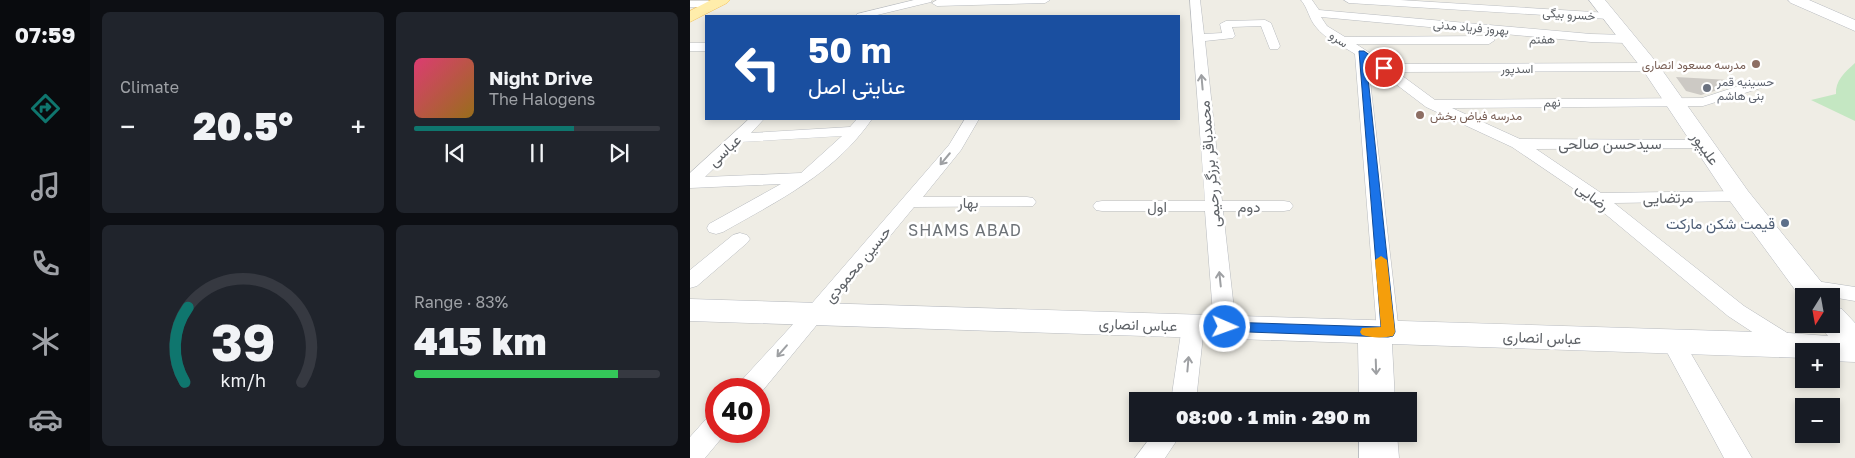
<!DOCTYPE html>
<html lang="en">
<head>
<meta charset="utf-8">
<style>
	body { margin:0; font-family:"Golos Text",Vazirmatn,sans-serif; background:#20242c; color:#f1f3f6; height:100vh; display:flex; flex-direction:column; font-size:19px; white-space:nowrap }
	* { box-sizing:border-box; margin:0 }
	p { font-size:16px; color:#9ea1a6 }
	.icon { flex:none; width:28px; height:28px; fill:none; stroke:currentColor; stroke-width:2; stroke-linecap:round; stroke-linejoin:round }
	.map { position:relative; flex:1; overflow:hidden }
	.panel { display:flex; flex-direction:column; gap:12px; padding:12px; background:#0d0f14; width:600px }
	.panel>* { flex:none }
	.guide { position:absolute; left:15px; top:15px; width:475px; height:105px; border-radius:0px; box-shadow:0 2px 8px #0003; background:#1a4fa0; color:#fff; overflow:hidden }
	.needle { width:32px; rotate:191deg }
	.fabs { position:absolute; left:1105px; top:288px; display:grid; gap:10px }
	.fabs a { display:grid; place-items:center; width:45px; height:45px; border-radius:0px; background:#171b24; box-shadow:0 2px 8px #0003; font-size:25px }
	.speed { position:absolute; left:15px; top:378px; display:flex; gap:10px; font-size:25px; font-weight:700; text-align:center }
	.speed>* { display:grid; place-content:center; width:65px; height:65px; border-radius:50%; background:#171b24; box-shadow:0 2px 8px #0003; line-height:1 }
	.speed .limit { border:8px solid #d22; background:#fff; color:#111 }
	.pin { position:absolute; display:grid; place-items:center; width:42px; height:42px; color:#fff; margin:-21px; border:2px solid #fff; border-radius:50%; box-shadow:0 1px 5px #0007 }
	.me { position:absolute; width:55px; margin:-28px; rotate:92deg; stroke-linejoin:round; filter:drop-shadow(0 0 4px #0008) }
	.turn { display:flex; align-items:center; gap:18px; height:105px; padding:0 20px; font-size:22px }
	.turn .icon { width:65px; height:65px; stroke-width:2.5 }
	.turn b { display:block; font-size:35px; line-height:42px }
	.big { font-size:38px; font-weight:800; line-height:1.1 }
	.panel .tile { flex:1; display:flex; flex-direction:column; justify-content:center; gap:8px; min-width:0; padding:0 18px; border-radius:8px; background:#20242c }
	.panel .dial { align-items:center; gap:0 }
	.dial svg { height:130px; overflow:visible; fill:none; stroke:#363941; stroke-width:7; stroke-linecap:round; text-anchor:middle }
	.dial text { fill:#f1f3f6; stroke:none }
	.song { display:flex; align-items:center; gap:15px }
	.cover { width:60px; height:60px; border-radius:8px; background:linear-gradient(135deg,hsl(340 70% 55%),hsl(40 70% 35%)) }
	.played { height:5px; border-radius:2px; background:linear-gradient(90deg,#0f766e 65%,#363941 65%) }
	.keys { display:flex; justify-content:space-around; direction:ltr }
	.heat { display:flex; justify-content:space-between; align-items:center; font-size:28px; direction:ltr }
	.charge { height:8px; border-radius:4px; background:linear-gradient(90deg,#34c759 83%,#363941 0) }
	.panel .tiles { flex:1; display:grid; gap:12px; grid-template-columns:repeat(2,1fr) }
	.trip { position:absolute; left:439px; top:392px; width:288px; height:50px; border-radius:0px; background:#171b24; box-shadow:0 2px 8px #0003; font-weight:800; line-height:50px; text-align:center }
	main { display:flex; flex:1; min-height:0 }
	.tabs { display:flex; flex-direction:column; width:90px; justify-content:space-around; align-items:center; background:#090b0e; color:#9ea1a6 }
	.tabs .icon { width:35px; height:35px }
	.tabs .active { color:#0f766e }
	.tabs b { font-size:22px; color:#f1f3f6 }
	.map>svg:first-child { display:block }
	.green { fill:#c4e7c2 }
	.building { fill:#ccc9c4 }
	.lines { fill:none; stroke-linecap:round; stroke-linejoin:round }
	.street-casing { stroke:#b8bbbf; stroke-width:1 }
	.secondary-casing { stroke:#b7babf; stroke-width:1 }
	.primary-casing { stroke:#f3c05b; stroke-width:1 }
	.street { fill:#fff; fill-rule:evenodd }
	.secondary { fill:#fff; fill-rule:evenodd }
	.primary { fill:#ffedab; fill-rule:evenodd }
	.oneway { stroke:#9ea0a3 }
	.route { fill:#1a73e8; stroke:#114b97 }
	.slow { fill:#f59e0b }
	.education-dot { fill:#8d6e63; stroke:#fff; stroke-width:2 }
	.worship-dot { fill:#6b7280; stroke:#fff; stroke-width:2 }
	.service-dot { fill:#5c6f8a; stroke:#fff; stroke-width:2 }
	.labels { text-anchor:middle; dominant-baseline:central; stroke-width:5; stroke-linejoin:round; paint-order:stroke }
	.far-street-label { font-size:12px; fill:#5d6166; stroke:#fff }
	.far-education-label { font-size:12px; fill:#785e54; stroke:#fff; text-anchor:end }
	.far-worship-label { font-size:12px; fill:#5b616d; stroke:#fff; text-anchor:start }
	.street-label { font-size:15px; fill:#5d6166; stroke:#fff }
	.service-label { font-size:15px; fill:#4e5e75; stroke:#fff; text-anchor:end }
	.neighbourhood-label { font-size:16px; letter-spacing:1px; fill:#6e7378; stroke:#fff }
</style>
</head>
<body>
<main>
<nav class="tabs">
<b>07:59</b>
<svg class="icon active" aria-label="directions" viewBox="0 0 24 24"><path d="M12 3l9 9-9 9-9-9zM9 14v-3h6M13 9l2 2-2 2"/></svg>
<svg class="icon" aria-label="music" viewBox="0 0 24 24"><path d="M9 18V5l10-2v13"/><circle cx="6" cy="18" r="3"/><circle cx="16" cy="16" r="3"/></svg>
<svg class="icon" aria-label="phone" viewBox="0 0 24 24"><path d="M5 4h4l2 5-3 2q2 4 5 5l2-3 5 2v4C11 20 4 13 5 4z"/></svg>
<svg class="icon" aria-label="climate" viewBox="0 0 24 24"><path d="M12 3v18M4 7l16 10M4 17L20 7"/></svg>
<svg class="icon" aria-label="car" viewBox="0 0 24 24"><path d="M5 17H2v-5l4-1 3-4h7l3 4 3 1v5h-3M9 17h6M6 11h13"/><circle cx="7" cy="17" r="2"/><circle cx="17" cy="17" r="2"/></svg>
</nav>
<section class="panel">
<div class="tiles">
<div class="tile"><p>Climate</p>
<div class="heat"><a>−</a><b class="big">20.5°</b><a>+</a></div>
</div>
<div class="tile">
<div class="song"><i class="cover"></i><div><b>Night Drive</b><p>The Halogens</p></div></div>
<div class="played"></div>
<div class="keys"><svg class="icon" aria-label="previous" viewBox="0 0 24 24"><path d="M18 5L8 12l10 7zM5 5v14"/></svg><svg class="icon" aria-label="pause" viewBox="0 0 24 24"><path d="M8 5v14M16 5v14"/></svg><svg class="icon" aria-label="next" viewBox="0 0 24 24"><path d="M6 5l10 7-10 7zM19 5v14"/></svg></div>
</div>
<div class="tile dial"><svg viewBox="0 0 100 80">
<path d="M14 69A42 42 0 1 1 86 69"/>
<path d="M14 69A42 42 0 0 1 16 23" stroke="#0f766e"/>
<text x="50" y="56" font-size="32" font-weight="700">39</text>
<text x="50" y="72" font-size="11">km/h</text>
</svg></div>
<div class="tile"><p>Range · 83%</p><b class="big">415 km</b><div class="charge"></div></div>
</div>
</section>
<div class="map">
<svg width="1165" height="458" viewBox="0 0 1165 458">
	<rect width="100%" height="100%" fill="#efede5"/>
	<path class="green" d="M1165,63V121L1121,100L1146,94C1145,81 1155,72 1165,63Z"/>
	<path class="building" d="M986,77L1057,81L1011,95L996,91Z"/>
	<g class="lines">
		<g class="street-casing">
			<path id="street" d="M224,0H242L241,2L183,16H166L167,14Z
				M247,0H360L355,3L247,6L242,3Z
				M500,0H510L514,34L532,33L530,24L536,21L575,20L581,23L590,46L588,49H580L571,26L542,27L545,36L543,38L515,41L532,201H594L600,202L603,206L600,210L594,211H533L546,327L543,333L535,335L527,333L524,327L515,211H412L406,210L403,206L406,202L412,201H515Z
				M611,0H622L629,10L901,34L937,35L943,39L937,43L901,42L631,17L637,26L655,37L799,36L805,40L799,44H666L697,64L960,63L966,67L960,71L707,72L745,100L1012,98L1064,81H1074L1076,84L1074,87L1013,106L762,108L830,139L1018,140L1020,143L1018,146L1012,148L846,149L911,193L1049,191L1055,192L1058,196L1055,200L1049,201L924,203L1054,306L1107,339L1111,345L1107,351L1099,353L1091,351L1038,316L890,193L822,147L736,107L678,63L709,332L706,338L698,340L690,338L687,332L665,54C653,46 635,39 626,27C619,19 618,8 611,0Z
				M654,0H710L919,13L924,16L919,19L659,3Z
				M0,1H24L29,4L24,7H0Z
				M0,43H16V51H0Z
				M59,119H74L61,133L160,127L167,119H182C144,174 89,200 33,232L26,234L19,232L17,228L19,224L91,184L0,188V173ZM152,136L111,173L15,177L51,142Z
				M275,119H289L271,150L233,197H337L343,198L346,202L343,206L224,207L69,395V389H47L50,382L117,309L259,145Z
				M50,233L57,235L60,239L57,243L7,286L0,288V270L43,235Z
				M1119,280L1165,287V301L1112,292L1109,287L1112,282Z
				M503,318L511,320L514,326L506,401H481L492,326L495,320Z
				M982,333L990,335L1062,458H1034L971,341L974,335Z
				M26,415V431H36L35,434L15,458H0V437L17,418Z
				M463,434H491L475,458H445Z"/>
		</g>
		<g class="secondary-casing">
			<path id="secondary" d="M899,0H915L967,63L1058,191L1137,289L1142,296L1141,297L1114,296V302L1040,201L953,70Z
				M1098,0H1119L1165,20V31L1101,3Z
				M0,299L1099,333L1138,336L1129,324H1141V306L1152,309L1165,323V362L1141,361V351H1114V358L702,344L705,401H669L668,343L0,321Z
				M669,434H707L709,458H669Z"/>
		</g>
		<g class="primary-casing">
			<path id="primary" d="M21,0H40L37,3L0,22V11Z"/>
		</g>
		<use href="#street" class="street"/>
		<use href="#secondary" class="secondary"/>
		<use href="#primary" class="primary"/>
	</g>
	<defs><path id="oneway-shaft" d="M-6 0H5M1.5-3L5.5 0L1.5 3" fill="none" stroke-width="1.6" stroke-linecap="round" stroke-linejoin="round" transform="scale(1.25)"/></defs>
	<g class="oneway">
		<use href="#oneway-shaft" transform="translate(512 82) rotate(-95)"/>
		<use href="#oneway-shaft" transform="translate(255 159) rotate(130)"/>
		<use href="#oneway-shaft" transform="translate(530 279) rotate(-96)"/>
		<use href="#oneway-shaft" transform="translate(92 351) rotate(131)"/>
		<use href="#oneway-shaft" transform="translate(498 364) rotate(-85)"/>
		<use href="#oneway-shaft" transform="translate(686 367) rotate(88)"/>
	</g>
	<path class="route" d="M669,51H674L698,68L692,69L676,59L705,332L703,336L698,337L530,331L528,327L530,324L535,322L691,327Z"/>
	<path class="slow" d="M691,256L697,260L705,332L703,336C694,338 681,338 672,335L670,332L672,328L691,327L685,260Z"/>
	<g class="education-dot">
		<circle cx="1066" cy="64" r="5"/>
		<circle cx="730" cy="115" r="5"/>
	</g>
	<circle class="worship-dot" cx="1017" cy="88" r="5"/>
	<circle class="service-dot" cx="1095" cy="223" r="5"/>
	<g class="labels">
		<g class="far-street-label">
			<text transform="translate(879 14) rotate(4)">خسرو بیگی</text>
			<text transform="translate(781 27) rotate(5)">بهروز فریاد مدنی</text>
			<text transform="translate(649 39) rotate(34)">سرو</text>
			<text transform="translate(852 39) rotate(-1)">هفتم</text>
			<text x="827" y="68">اسدپور</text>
			<text transform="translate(862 102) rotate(-1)">نهم</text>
		</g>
		<g class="far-education-label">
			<text x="1056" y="64">مدرسه مسعود انصاری</text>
			<text x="740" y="115" text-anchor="start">مدرسه فیاض بخش</text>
		</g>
		<g class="far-worship-label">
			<text x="1027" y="81">حسینیه قمر<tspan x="1027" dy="14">بنی هاشم</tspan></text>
		</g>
		<g class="street-label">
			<text x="920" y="143">سیدحسن صالحی</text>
			<text transform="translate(1016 148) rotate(55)">علیپور</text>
			<text transform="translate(34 150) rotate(-43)">عباسی</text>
			<text transform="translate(519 164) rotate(-95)">محمدباقر برزگر رحیمی</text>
			<text transform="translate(903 196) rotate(37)">رضایی</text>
			<text transform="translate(978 197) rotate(-1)">مرتضایی</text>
			<text x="278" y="202">بهار</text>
			<text x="467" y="206">اول</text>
			<text x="559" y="206">دوم</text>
			<text transform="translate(167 264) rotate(-50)">حسین محمودی</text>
			<text transform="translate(448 324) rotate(2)">عباس انصاری</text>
			<text transform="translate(852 337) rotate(2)">عباس انصاری</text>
		</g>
		<g class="service-label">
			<text x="1085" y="223">قیمت شکن مارکت</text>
		</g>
		<g class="neighbourhood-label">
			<text x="275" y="230">SHAMS ABAD</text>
		</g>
	</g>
</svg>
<div class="fabs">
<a><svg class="needle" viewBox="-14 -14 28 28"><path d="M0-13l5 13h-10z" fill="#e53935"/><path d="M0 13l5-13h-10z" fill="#9ea1a6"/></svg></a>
<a>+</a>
<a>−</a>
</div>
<div class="speed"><div class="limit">40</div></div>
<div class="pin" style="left:694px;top:68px;background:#d93025"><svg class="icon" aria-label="arrive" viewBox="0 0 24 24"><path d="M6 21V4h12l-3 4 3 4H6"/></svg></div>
<svg class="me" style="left:535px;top:327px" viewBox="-20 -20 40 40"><circle r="17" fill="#1a73e8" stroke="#fff" stroke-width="3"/><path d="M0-11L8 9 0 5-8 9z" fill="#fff"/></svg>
<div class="trip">08:00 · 1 min · 290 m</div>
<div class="guide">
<div class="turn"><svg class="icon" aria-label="left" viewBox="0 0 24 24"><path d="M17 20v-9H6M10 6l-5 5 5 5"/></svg><div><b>50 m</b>عنایتی اصل</div></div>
</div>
</div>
</main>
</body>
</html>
